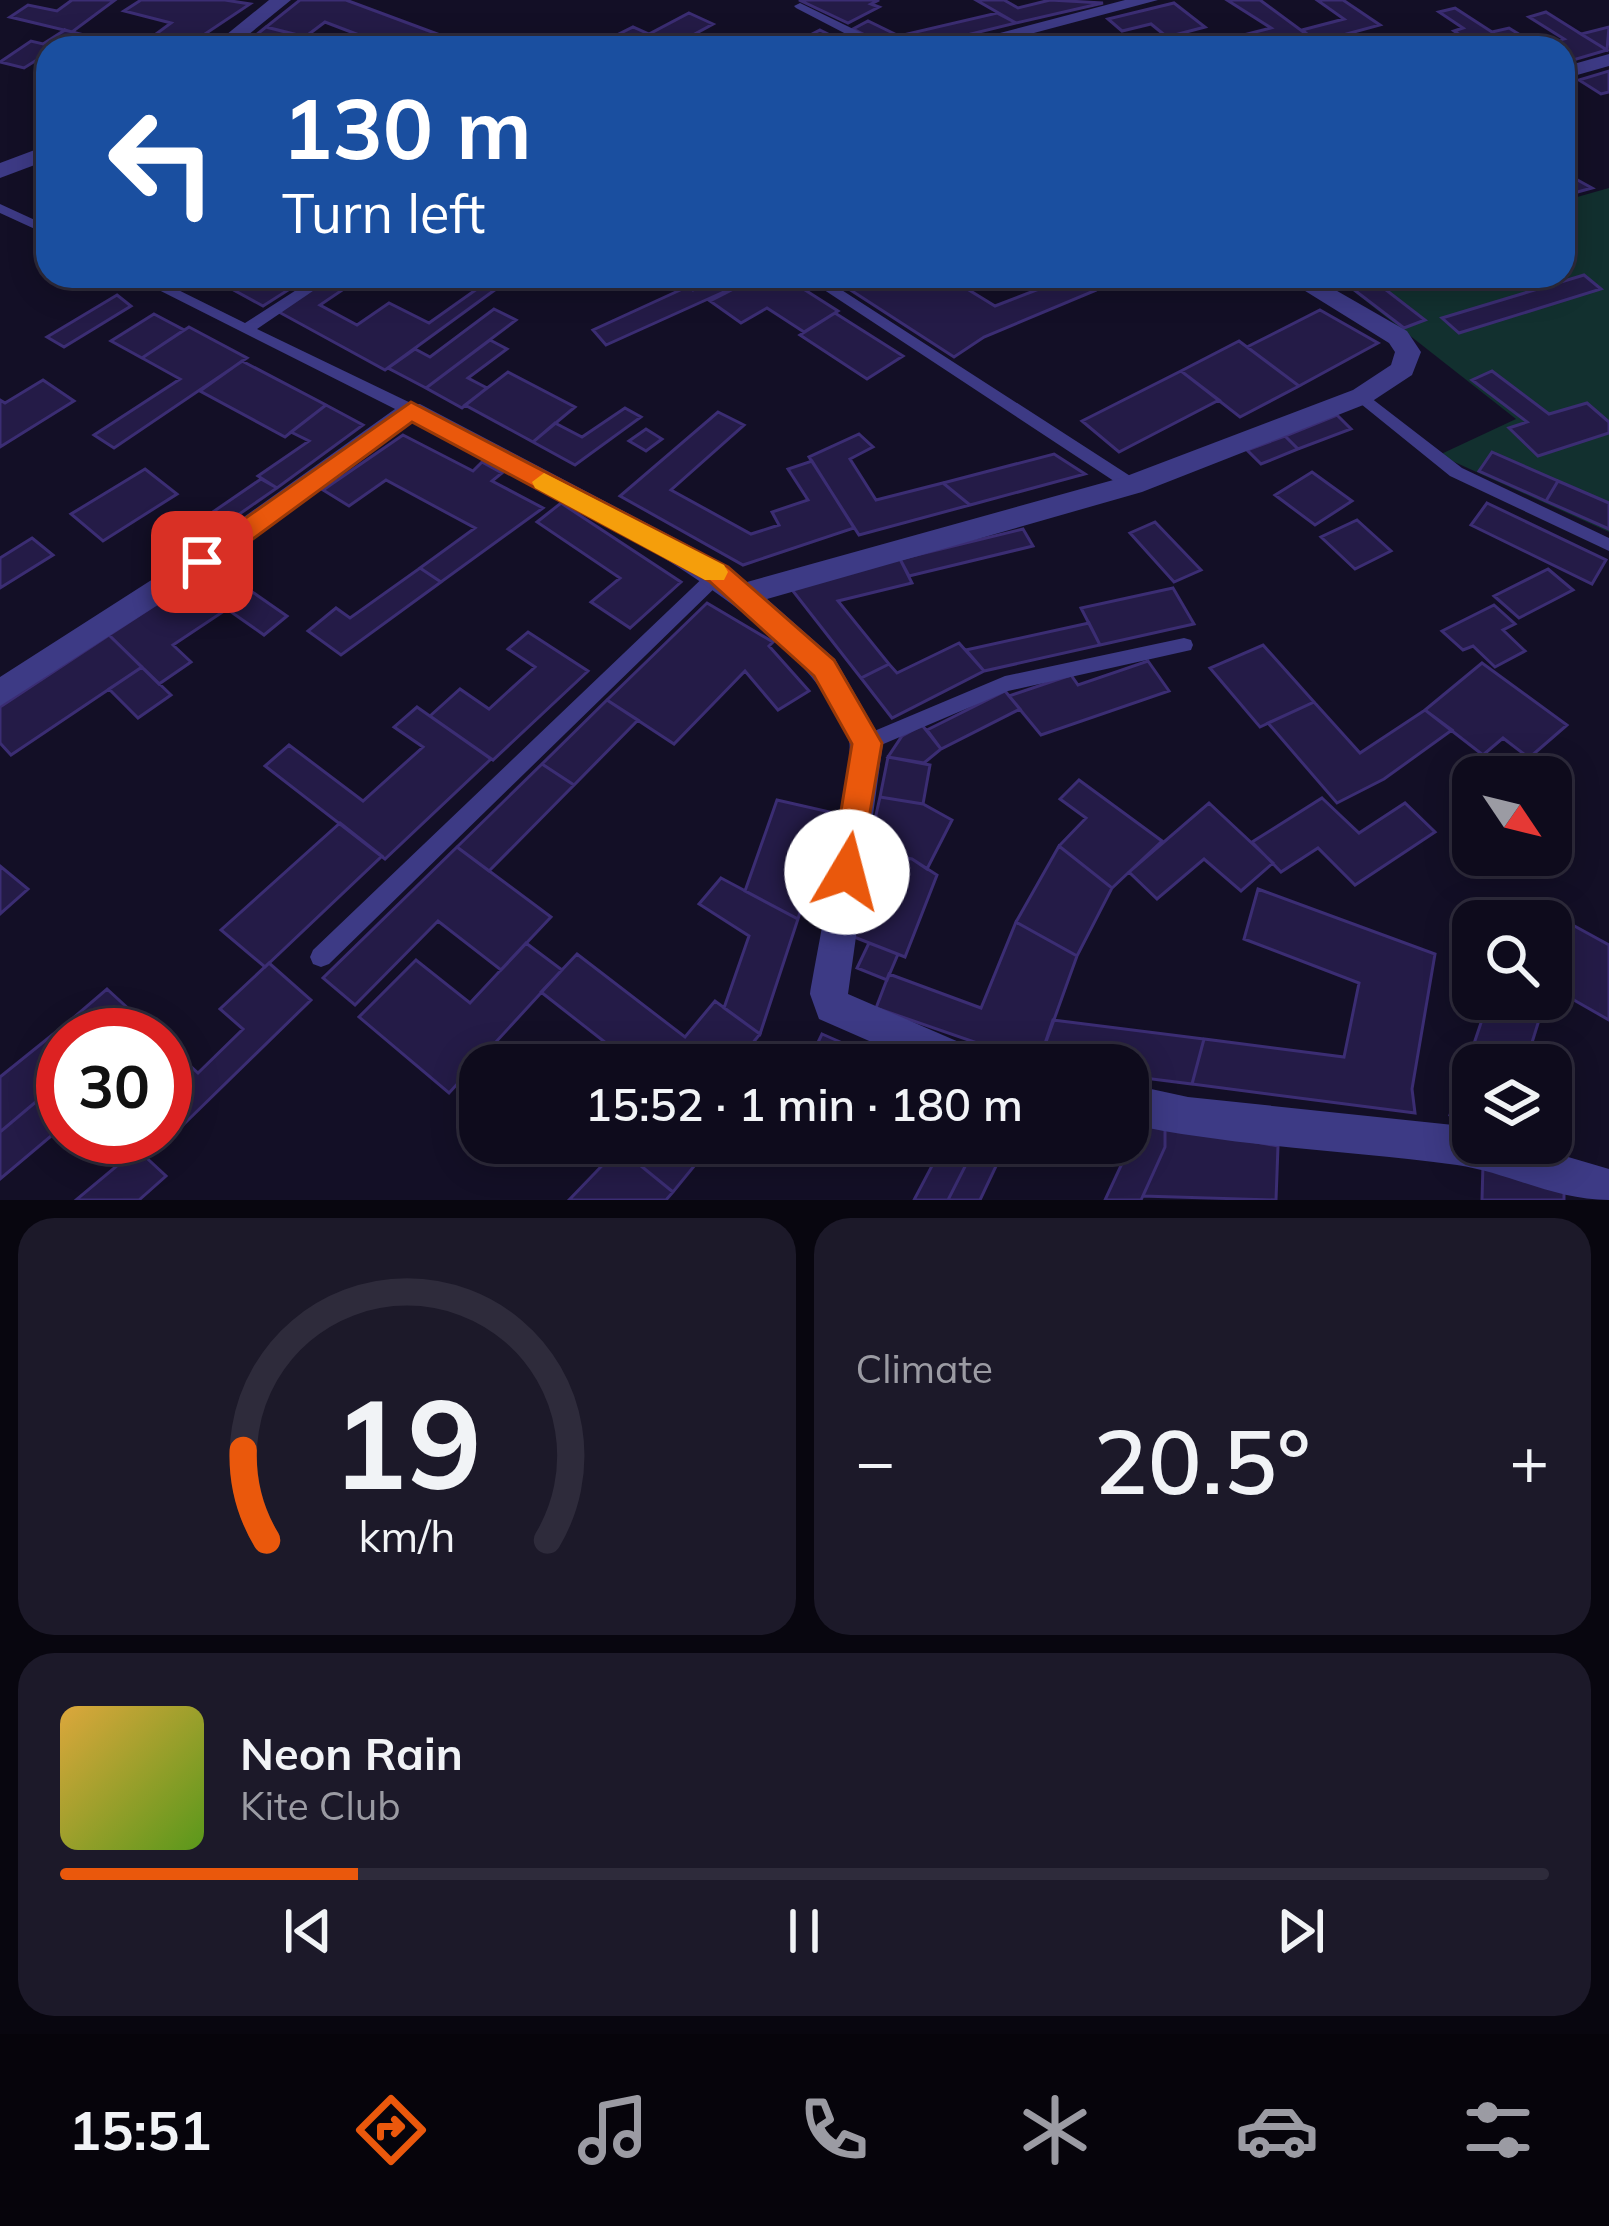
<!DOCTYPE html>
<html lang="en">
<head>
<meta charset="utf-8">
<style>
	body { margin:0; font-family:Mulish,sans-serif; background:#1c1929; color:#f1f3f6; height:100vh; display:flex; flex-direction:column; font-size:45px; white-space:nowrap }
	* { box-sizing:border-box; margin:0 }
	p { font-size:39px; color:#9b9ba3 }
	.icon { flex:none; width:66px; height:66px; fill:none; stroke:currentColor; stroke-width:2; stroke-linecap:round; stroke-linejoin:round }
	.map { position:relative; height:1200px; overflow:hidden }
	.details { display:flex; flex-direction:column; gap:18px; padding:18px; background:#08060f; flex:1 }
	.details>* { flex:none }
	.guide { position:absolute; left:36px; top:36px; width:1539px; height:252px; border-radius:36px; box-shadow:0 6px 30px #0003,0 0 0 3px #2e2b3b; background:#1a4fa0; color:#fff; overflow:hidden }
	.needle { width:78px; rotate:125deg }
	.fabs { position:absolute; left:1452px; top:756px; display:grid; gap:24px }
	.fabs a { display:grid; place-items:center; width:120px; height:120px; border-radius:24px; background:#0e0b1c; box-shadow:0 6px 30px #0003,0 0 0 3px #2e2b3b; font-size:60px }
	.speed { position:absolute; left:36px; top:1008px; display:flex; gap:24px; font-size:60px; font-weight:700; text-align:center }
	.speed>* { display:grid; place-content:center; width:156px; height:156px; border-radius:50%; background:#0e0b1c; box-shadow:0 6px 30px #0003,0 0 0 3px #2e2b3b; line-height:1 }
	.speed .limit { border:18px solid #d22; background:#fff; color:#111 }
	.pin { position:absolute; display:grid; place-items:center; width:102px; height:102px; color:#fff; margin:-51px; border-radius:24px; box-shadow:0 6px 18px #0006 }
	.me { position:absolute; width:132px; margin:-66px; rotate:8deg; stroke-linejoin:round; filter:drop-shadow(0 0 9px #0008) }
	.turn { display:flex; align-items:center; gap:42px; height:252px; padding:0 48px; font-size:54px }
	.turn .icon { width:156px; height:156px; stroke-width:2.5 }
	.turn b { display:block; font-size:84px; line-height:102px }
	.big { font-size:90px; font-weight:600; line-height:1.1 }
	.details .widget { flex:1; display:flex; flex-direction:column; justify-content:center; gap:18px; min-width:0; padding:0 42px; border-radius:36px; background:#1c1929 }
	.details .dial { align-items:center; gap:0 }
	.dial svg { height:312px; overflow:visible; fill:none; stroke:#2e2b3b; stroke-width:7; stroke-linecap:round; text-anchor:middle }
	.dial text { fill:#f1f3f6; stroke:none }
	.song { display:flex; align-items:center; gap:36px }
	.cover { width:144px; height:144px; border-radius:18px; background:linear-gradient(135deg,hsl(40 70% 55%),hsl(90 70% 35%)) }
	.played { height:12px; border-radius:6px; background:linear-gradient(90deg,#ea580c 20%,#2e2b3b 20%) }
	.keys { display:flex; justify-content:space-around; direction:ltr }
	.heat { display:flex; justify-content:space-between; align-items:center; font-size:66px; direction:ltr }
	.details .tiles { flex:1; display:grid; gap:18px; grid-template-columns:1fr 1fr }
	.widget:last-child { grid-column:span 2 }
	.trip { position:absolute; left:459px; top:1044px; width:690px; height:120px; border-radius:36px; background:#0e0b1c; box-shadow:0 6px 30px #0003,0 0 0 3px #2e2b3b; font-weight:600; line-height:120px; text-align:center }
	.tab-bar { display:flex; height:192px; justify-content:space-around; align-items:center; background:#06040b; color:#9b9ba3 }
	.tab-bar .icon { width:84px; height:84px }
	.tab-bar .current { color:#ea580c }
	.tab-bar b { font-size:54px; color:#f1f3f6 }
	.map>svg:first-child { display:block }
	.green { fill:#12302f }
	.building { fill:#241b47; stroke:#3b2d73; stroke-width:3 }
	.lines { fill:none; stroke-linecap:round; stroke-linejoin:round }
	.service { fill:#3d3a85; fill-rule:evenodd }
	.minor { fill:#3d3a85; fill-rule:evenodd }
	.route { fill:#ea580c; stroke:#983908; stroke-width:3 }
	.slow { fill:#f59e0b }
</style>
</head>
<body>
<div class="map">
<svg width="1609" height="1200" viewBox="0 0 1609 1200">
	<rect width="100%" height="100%" fill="#130f26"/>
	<path class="green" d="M1609,188V532L1439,455L1516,419L1334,276H1563V201Z"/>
	<path class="building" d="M72,0H115L72,32L10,17L28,5L57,11Z
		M141,0H225L250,4L184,48H137L171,23L124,11Z
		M300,0H346L475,48H431L410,39L393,48L325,22L305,37L266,27Z
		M799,0H879L871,4L879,7L848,23Z
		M976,0H1004L1018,8L1050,0L1103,3L1016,23Z
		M1227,0H1260L1317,42L1294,48H1235L1224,40L1271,28Z
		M1317,0H1343L1380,25L1317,42L1302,30L1344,19Z
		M1174,3L1205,27L1167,37L1151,24L1122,31L1108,19Z
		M1455,8L1492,32L1516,48H1480L1454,31L1463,28L1439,12Z
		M1546,12L1581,34L1607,50L1563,63V48H1516L1492,32L1509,28L1538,46L1564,39L1529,17Z
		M689,13L713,24L669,48H644L617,35L633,27L649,34Z
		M997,13L1016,23L914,48H891L853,29L868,21L899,36Z
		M266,27L298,35L282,47L251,39Z
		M1609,27L1607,50L1581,34Z
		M65,30L72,32L137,48H48V53L24,68L0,62L31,41L43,44Z
		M820,30L856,48H814L799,41Z
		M298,35L339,45L349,40L370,48H314L289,42Z
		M1609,71V92L1601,94L1579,80Z
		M1563,172L1592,188L1563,196Z
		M1584,275L1601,289L1459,333L1442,318Z
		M208,276H310L263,306Z
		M330,276H363L320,305L357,325L389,303L429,323L484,284L496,289L385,370L277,311Z
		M729,276H759L606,345L593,330L689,286L693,290Z
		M759,276H783L838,311L804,332L767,308L741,323L710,301Z
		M870,276H946L995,306L1070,277L1094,291L984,337L954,357L849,289Z
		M1336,276H1368L1425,320L1404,328Z
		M117,295L131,306L64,347L47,337Z
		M494,309L516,320L426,388L388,368L415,349L430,357Z
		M1320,310L1378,343L1299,386L1247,347Z
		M835,313L903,356L867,379L800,335Z
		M154,314L184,330L142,358L111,341Z
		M189,327L247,358L114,448L94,435L180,379L142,358Z
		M490,340L507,349L468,378L487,388L462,408L426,388Z
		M1239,341L1299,386L1240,417L1181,371Z
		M242,361L326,405L285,437L200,391Z
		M1181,371L1219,400L1119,452L1082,421Z
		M1492,371L1549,414L1587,403L1609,422V433L1538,456L1509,428L1527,422L1472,380Z
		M508,372L575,407L533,442L465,405Z
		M43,380L74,401L0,447V400L5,403Z
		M326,405L363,425L277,488L258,476L309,441L291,432Z
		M625,408L641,417L575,465L533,442L555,423L582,437Z
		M718,412L744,425L671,490L751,534L779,525L772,512L808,500L788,469L812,461L854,528L743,565L620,496Z
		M1337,415L1351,429L1298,449L1285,436Z
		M646,429L662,439L646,451L629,441Z
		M859,434L873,447L850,459L876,500L943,483L970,505L859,535L809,457Z
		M403,435L473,471L482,462L502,473L492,481L543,508L441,582L420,568L475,528L386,480L349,506L323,490Z
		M1285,436L1298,449L1261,464L1247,450Z
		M1492,452L1558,481L1546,501L1479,471Z
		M1054,454L1085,474L970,505L943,483Z
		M145,469L177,494L103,541L71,514Z
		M1312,472L1352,501L1315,525L1275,495Z
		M261,479L277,488L222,526L207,516Z
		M1558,481L1609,503V529L1546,501Z
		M561,503L681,582L630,628L591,602L620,578L537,522Z
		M1487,503L1606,560L1592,584L1471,525Z
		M1357,520L1391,551L1355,569L1321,537Z
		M1155,522L1201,570L1174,582L1130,533Z
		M1023,529L1033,546L909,576L900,559Z
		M32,538L53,555L0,588V558Z
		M900,559L912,583L838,601L889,664L861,678L789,586Z
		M215,566L287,616L264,635L227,609L173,645L191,662L159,684L109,635Z
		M420,568L441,582L341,655L308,631L336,608L350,618Z
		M1548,569L1573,590L1519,618L1494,596Z
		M1173,588L1194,624L1100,645L1081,608Z
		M707,603L773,642L769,646L809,691L778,710L745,671L674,744L607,700Z
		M1494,605L1515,624L1503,630L1525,651L1495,667L1473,646L1463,650L1442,631Z
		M1089,623L1100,645L984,671L966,650Z
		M528,632L588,671L493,760L430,716L460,689L489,709L535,667L508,649Z
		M109,635L142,667L11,755L0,743V707Z
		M959,643L984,671L892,718L861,678L889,664L897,673Z
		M1263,645L1314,702L1260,727L1210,668Z
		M1148,661L1169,691L1041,735L1009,696L1071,675L1078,685Z
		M1482,663L1567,725L1529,758L1503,738L1483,755L1425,710Z
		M142,667L171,695L138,718L109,689Z
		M1005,691L1020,709L941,749L927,730Z
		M607,700L638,720L574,785L542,764Z
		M1314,702L1360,753L1425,710L1452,730L1384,779L1337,803L1268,723Z
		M417,707L491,759L385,859L265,766L289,745L363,801L423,747L394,727Z
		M922,725L941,749L924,763L888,757L902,736Z
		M888,757L930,765L923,804L880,797Z
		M542,764L574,785L489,871L457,847Z
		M1079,780L1162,841L1112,888L1059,846L1086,818L1060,799Z
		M880,797L923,804L952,820L927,869L912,859L868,851Z
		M1322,798L1359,833L1405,803L1435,832L1355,885L1318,848L1281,872L1252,842Z
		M777,800L830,812L798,919L745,891Z
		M1209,803L1273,863L1241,891L1204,859L1157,899L1129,872Z
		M340,823L382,856L265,967L221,930Z
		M1059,846L1112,888L1077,956L1016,922Z
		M457,847L551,917L501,970L438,921L355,1005L323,978Z
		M868,851L912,859L937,875L905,957L849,935Z
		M0,866L28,889L0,914Z
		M721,878L798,919L760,1034L724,1008L749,936L699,904Z
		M1258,889L1435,954L1412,1089L1415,1113L1192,1084L1204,1039L1344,1057L1359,983L1244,939Z
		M1538,906L1609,945V1020L1551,987V921H1531Z
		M1016,922L1077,956L1038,1064L876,1008L889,974L981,1008Z
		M526,943L562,970L449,1093L359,1017L416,960L470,1003Z
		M869,943L898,954L887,980L857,968Z
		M577,954L685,1037L715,1001L760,1034L735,1065H634L541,992Z
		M269,963L311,1000L183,1125L165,1107V1043L198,1073L243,1029L220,1009Z
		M107,989L157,1035H90L72,1019Z
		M1489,999L1539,1020L1525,1065H1473V1121L1450,1115Z
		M72,1019L90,1035H63V1079L0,1132V1077Z
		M1053,1020L1204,1039L1192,1084L1128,1076V1065L1038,1064Z
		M822,1034L893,1065H807Z
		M63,1079V1126L0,1179V1132Z
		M1128,1118L1165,1125V1147L1141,1200H1105L1125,1157L1024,1143H1128Z
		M1165,1125L1278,1146L1276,1200L1143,1196L1165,1147Z
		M623,1143H713L673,1192L619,1148Z
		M944,1143H977L948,1200H914Z
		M977,1143H1007L980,1200H948Z
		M619,1148L673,1192L666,1200H569Z
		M137,1149L166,1176L139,1200H76Z
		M1483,1164L1564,1191V1200H1482Z"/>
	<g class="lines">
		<path class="service" d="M800,3L886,45L888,48H873L796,8L794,6Z
			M0,204L48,226V235L0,213Z
			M131,276H150L245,323L318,276H335L257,329L417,406L419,410L411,415L405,414Z
			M803,276H820L1138,481L1140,485L1138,489H1126Z
			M1362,391L1462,468L1609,538V551L1450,476L1356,400L1354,396L1356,392Z
			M718,567L727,574L724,579L329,964L321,967L313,964L310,957L313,950L712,569Z
			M1184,638L1191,640L1193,645L1191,650L1008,691L867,751L860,749L857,743L860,737L1005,676Z"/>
		<path class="minor" d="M269,0H291L232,48H210Z
			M1125,0H1158L977,48H943Z
			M1609,54V66L1563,79V67Z
			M48,145V160L0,178V163Z
			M1281,276H1311L1407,331L1421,352L1412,375L1371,402L1142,492L767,599L835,659L883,743L848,994L982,1052L987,1065H924L819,1019L810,994C816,957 855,761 849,741C805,606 533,487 412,422L212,570L0,706V677L192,554L402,404H420L728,566L747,582L1124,477L1353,390L1391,365L1395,352L1389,343Z
			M1128,1084L1188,1097L1463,1126L1473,1129V1143H1521L1609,1169V1200C1555,1200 1510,1173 1457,1165C1347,1150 1236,1147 1128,1124Z"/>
	</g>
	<path class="route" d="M411,402L728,567L834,660L882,743L858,882L847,887L836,882L831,872L852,744L814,676L709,581L412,422L212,569H193L189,562L193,555Z"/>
	<path class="slow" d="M544,473L724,565L728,572L724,580H705L535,488L532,482Z"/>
</svg>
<div class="fabs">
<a><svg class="needle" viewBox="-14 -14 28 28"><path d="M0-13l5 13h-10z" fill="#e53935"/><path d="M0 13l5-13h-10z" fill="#9b9ba3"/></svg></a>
<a><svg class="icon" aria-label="search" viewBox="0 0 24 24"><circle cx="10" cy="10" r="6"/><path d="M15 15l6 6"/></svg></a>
<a><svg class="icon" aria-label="layers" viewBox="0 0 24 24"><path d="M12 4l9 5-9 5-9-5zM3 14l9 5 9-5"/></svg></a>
</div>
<div class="speed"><div class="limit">30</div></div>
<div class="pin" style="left:202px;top:562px;background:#d93025"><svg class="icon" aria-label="arrive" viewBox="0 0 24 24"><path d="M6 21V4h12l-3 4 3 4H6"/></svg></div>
<svg class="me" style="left:847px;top:872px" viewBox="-20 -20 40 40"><circle r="19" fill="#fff"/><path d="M0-13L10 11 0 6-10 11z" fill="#ea580c"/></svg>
<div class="trip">15:52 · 1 min · 180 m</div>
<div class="guide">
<div class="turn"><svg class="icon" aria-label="left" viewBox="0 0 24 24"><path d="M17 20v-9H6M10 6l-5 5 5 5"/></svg><div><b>130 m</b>Turn left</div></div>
</div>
</div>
<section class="details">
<div class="tiles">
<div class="widget dial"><svg viewBox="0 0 100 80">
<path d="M14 69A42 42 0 1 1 86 69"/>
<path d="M14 69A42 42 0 0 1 8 46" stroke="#ea580c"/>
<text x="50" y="56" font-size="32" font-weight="700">19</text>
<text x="50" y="72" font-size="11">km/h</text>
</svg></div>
<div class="widget"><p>Climate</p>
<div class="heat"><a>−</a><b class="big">20.5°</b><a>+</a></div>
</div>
<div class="widget">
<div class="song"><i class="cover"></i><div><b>Neon Rain</b><p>Kite Club</p></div></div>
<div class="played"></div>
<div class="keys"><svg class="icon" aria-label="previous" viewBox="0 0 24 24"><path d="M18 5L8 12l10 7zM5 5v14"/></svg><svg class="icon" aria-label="pause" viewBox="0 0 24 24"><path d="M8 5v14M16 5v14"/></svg><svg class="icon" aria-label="next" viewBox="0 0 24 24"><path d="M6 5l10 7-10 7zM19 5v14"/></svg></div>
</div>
</div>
</section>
<nav class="tab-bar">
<b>15:51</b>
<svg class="icon current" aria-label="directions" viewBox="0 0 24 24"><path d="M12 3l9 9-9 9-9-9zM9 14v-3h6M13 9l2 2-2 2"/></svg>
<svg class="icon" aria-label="music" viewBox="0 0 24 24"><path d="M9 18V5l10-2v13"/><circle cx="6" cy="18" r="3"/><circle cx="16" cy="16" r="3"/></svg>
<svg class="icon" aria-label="phone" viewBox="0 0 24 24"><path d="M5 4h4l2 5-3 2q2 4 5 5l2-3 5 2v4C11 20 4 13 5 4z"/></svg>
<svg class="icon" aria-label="climate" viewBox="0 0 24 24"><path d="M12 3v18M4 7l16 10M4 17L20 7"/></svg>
<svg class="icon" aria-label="car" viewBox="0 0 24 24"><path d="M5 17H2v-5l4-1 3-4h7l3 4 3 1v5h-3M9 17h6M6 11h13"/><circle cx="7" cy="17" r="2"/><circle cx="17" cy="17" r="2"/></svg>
<svg class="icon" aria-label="filters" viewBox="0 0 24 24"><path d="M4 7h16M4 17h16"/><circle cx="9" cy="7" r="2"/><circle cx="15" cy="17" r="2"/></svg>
</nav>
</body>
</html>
